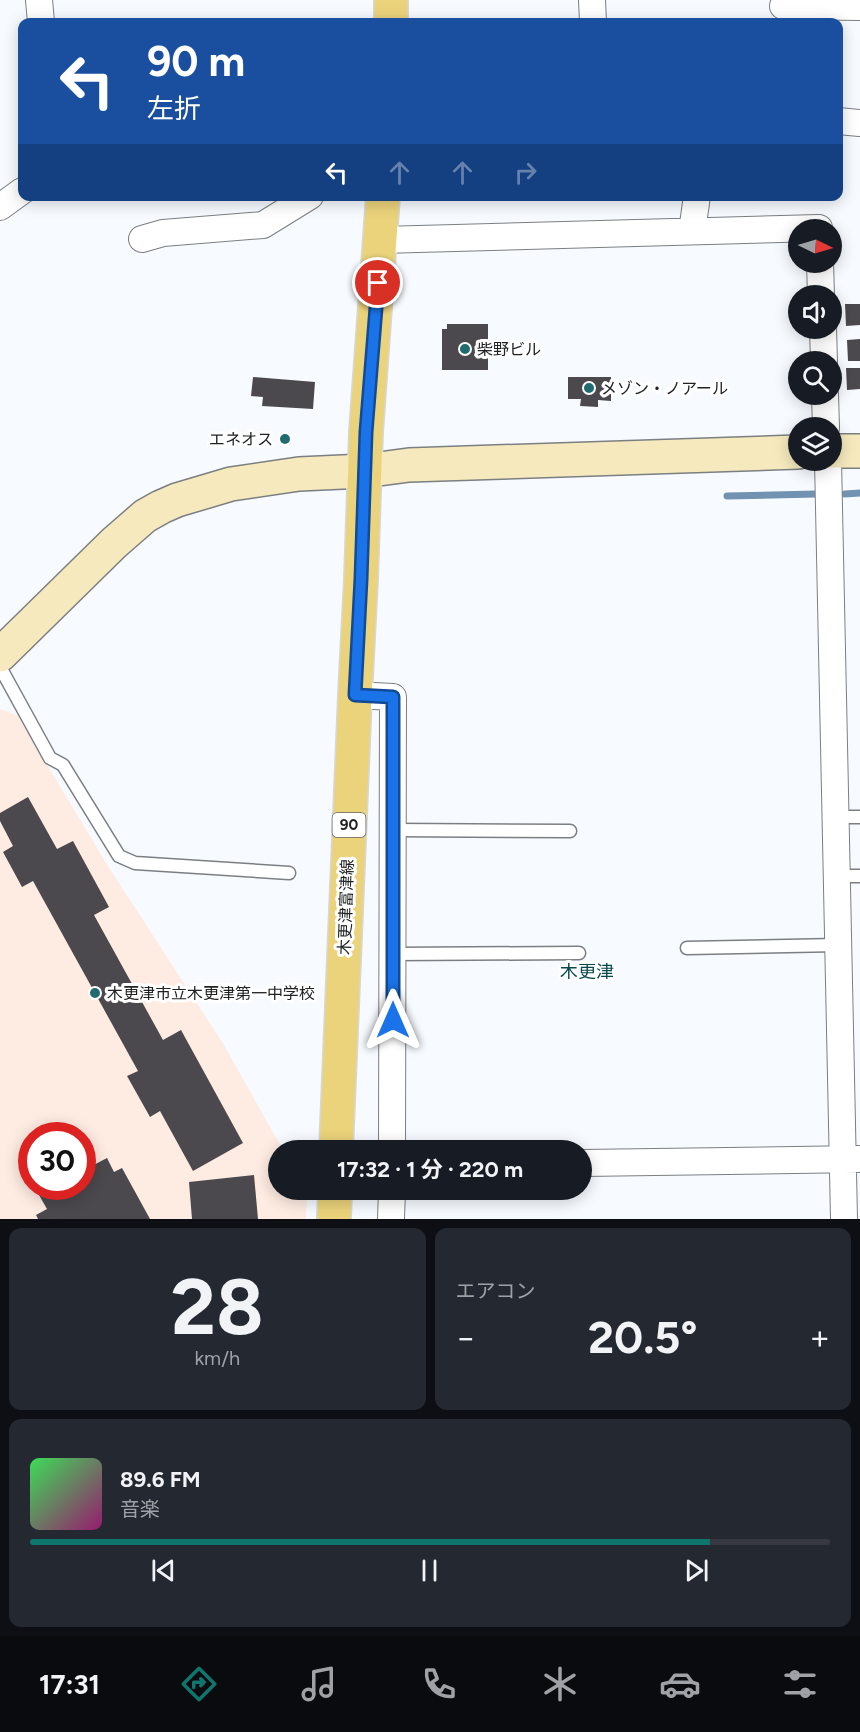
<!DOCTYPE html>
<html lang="ja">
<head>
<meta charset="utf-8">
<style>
	body { margin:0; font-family:Figtree,"Noto Sans JP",sans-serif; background:#242831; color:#f1f3f6; height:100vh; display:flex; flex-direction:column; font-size:22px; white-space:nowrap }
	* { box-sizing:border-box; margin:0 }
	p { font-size:20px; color:#9ea1a6 }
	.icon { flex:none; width:33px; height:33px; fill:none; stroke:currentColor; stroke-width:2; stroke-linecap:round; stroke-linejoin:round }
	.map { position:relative; height:1219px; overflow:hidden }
	.sheet { display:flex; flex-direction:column; gap:9px; padding:9px; background:#0d0f14; flex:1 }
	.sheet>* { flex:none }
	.hud { position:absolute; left:18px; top:18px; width:825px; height:183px; border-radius:12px; box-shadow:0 3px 15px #0003; background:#1a4fa0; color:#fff; overflow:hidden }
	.needle { width:39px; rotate:95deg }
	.buttons { position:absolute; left:788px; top:219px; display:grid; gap:12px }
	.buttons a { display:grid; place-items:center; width:54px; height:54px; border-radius:50%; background:#171b24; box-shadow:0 3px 15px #0003; font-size:30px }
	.speed { position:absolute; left:18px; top:1122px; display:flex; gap:12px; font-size:30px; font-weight:700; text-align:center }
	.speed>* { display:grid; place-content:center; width:78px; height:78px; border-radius:50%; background:#171b24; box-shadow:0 3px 15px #0003; line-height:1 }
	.speed .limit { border:9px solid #d22; background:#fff; color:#111 }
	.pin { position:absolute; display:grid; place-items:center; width:51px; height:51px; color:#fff; margin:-26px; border:3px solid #fff; border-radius:50%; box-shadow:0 2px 6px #0007 }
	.me { position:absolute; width:66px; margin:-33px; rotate:0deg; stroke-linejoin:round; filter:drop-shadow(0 0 4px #0008) }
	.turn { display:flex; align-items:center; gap:21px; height:126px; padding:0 30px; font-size:27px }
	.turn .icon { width:78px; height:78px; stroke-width:2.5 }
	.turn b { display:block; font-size:42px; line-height:51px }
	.lanes { display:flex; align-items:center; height:57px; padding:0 30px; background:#0003; justify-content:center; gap:30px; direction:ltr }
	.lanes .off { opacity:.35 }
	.big { font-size:45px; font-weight:700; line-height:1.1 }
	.sheet .tile { flex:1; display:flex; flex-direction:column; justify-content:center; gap:9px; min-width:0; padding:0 21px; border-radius:12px; background:#242831 }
	.sheet .dial { align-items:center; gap:0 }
	.dial b { font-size:78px; line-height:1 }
	.song { display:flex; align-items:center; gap:18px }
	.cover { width:72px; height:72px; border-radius:9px; background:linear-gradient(135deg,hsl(130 70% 55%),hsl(320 70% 35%)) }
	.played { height:6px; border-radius:3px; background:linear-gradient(90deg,#0f766e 85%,#363941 85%) }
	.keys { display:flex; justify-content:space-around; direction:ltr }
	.heat { display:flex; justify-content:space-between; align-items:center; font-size:33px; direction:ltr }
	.sheet .tiles { flex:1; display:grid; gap:9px; grid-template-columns:1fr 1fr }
	.tile:last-child { grid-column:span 2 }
	.trip { position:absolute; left:268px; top:1140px; width:324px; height:60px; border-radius:30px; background:#171b24; box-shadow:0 3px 15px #0003; font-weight:700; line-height:60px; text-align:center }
	.menu { display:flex; height:96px; justify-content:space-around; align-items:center; background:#090b0e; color:#9ea1a6 }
	.menu .icon { width:42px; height:42px }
	.menu .on { color:#0f766e }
	.menu b { font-size:27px; color:#f1f3f6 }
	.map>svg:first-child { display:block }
	.education { fill:#feece2; fill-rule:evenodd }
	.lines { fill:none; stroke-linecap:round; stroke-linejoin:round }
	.stream { stroke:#7292b2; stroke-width:7 }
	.building { fill:#4b494d }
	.lane-casing { stroke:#7b7f82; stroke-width:15 }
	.street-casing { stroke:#7b7f82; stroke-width:28 }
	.secondary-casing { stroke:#7b7f82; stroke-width:36 }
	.primary-casing { stroke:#d7d7d7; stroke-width:36 }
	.lane { stroke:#fff; stroke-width:12 }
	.street { stroke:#fff; stroke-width:26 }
	.secondary { stroke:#f5e9bd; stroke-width:33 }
	.primary { stroke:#ebd37b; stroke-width:33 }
	.route-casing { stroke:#114b97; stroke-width:15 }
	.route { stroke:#1a73e8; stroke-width:10 }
	.poi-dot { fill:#1f6b70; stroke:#fff; stroke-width:2 }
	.labels { text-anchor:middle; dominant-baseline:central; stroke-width:6; stroke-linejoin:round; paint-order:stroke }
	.shield { fill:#fff; stroke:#636465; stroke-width:1.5 }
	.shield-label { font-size:15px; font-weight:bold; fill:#202223 }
	.poi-label { font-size:16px; fill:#202223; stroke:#fff; text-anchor:start }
	.street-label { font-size:16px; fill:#202223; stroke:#fff }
	.neighbourhood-label { font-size:18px; fill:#07494d; stroke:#fff }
</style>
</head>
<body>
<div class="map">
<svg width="860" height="1219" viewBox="0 0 860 1219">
	<rect width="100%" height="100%" fill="#f7fbff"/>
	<path class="education" d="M0,709L17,715L108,866L224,1045L283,1150H279V1190H304L307,1196L306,1219H0ZM32,1136H82V1186H32Z"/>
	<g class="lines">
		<path class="stream" d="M845,494L860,493
			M727,496L816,494"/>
	</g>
	<path class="building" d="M845,304H860V325L846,326Z
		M447,324H488V370H442V329H447Z
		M860,339V361H848L847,340Z
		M846,368H860V389L847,390Z
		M253,377L315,382L313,409L262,406L263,397L251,396Z
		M568,377H611V401L598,400V407L580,406L581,399H568Z
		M28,797L57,849L73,841L109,907L94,915L163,1040L181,1030L243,1143L193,1171L160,1111L150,1117L127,1076L138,1071L33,881L22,887L3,852L13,846L0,821V813Z
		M107,1158L114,1172L122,1168L150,1219H38L36,1215L47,1209L39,1195L54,1186H82V1171Z
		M254,1175L258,1219H192L189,1182Z"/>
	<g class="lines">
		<g class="lane-casing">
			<path id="lane" d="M0,667L50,758L63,765L119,856L135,863L289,873
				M835,817H860
				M393,830L570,831
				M837,876H860
				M687,948L838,945
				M393,954L579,953"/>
		</g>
		<g class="street-casing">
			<path id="street" d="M39,0L41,22
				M592,0L593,22
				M783,6L860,7
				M838,121L860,123
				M0,207L22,191
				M692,231L697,196
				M142,239L163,233L263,225L310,196
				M381,240L819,228V230
				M820,262L821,296
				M823,328L824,362
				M825,394L826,428
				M828,460L844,1219
				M355,695L393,697L392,1150
				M582,1163L860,1159
				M391,1219L392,1190"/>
		</g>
		<g class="secondary-casing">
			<path id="secondary" d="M831,451H860
				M0,655L114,543L145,516L161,507L177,500L231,484L299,474L364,471L409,465L798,452"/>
		</g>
		<g class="primary-casing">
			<path id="primary" d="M391,0V22
				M336,1150L355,695L361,579L366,432L383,196
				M334,1219L335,1190"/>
		</g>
		<use href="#lane" class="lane"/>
		<use href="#street" class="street"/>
		<use href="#secondary" class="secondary"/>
		<use href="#primary" class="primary"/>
	</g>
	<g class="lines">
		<g class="route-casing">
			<path id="route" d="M378,283L366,432L361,579L355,695L393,697V1020"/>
		</g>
		<use href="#route" class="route"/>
	</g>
	<g class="poi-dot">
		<circle cx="465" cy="349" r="6"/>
		<circle cx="589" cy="388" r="6"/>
		<circle cx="285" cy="439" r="6"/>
		<circle cx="95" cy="993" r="6"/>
	</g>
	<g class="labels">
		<rect class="shield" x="332.5" y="813" width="33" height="24" rx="4.5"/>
		<g class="shield-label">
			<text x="349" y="825">90</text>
		</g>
		<g class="poi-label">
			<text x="477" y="349">柴野ビル</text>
			<text x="601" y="388">メゾン・ノアール</text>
			<text x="273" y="439" text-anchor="end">エネオス</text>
			<text x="107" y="993">木更津市立木更津第一中学校</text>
		</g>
		<g class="street-label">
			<text transform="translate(346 907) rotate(-88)">木更津富津線</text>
		</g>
		<g class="neighbourhood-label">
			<text x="587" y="972">木更津</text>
		</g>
	</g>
</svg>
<div class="buttons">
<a><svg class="needle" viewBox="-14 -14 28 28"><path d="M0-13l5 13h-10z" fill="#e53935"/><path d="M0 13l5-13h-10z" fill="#9ea1a6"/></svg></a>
<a><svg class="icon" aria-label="sound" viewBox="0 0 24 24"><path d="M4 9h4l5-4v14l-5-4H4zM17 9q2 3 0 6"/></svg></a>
<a><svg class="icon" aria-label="search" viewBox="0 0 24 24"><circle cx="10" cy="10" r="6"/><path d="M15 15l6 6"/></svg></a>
<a><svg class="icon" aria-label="layers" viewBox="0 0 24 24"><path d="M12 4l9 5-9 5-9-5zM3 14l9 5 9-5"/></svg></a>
</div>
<div class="speed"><div class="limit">30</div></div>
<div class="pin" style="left:378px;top:283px;background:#d93025"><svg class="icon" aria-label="arrive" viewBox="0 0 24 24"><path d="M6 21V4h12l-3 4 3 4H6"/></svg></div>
<svg class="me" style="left:393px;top:1020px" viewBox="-20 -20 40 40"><path d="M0-17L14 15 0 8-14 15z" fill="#1a73e8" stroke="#fff" stroke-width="4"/></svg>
<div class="trip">17:32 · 1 分 · 220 m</div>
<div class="hud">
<div class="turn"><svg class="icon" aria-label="left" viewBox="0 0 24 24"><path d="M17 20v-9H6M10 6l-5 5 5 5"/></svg><div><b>90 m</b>左折</div></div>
<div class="lanes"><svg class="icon" aria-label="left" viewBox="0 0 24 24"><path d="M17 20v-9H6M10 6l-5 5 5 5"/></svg><svg class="icon off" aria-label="ahead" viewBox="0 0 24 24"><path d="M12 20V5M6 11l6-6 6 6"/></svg><svg class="icon off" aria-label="ahead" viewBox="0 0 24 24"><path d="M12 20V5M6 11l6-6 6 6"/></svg><svg class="icon off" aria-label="right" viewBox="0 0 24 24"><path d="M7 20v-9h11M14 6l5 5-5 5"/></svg></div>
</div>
</div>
<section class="sheet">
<div class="tiles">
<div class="tile dial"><b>28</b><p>km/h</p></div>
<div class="tile"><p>エアコン</p>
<div class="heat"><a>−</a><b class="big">20.5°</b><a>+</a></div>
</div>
<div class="tile">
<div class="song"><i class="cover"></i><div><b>89.6 FM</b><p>音楽</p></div></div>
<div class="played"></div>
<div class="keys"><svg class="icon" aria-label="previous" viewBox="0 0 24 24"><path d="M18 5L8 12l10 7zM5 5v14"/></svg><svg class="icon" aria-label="pause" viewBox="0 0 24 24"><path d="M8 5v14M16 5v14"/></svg><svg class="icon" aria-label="next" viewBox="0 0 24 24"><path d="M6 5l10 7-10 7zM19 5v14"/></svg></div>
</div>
</div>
</section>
<nav class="menu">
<b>17:31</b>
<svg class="icon on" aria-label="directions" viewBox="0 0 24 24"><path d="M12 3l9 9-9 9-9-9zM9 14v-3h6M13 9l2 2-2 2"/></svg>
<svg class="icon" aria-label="music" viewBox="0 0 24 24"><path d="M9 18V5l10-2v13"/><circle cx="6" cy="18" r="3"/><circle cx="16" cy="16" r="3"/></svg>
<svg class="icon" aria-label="phone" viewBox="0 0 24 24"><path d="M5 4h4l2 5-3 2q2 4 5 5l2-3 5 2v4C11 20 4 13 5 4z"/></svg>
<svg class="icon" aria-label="climate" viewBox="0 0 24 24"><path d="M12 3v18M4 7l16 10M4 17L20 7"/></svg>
<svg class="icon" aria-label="car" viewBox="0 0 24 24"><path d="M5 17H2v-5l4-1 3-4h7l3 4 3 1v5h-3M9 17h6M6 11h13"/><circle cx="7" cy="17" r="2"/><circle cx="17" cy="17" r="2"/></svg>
<svg class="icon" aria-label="filters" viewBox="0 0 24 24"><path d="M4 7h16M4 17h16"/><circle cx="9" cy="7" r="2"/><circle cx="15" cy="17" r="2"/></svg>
</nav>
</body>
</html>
